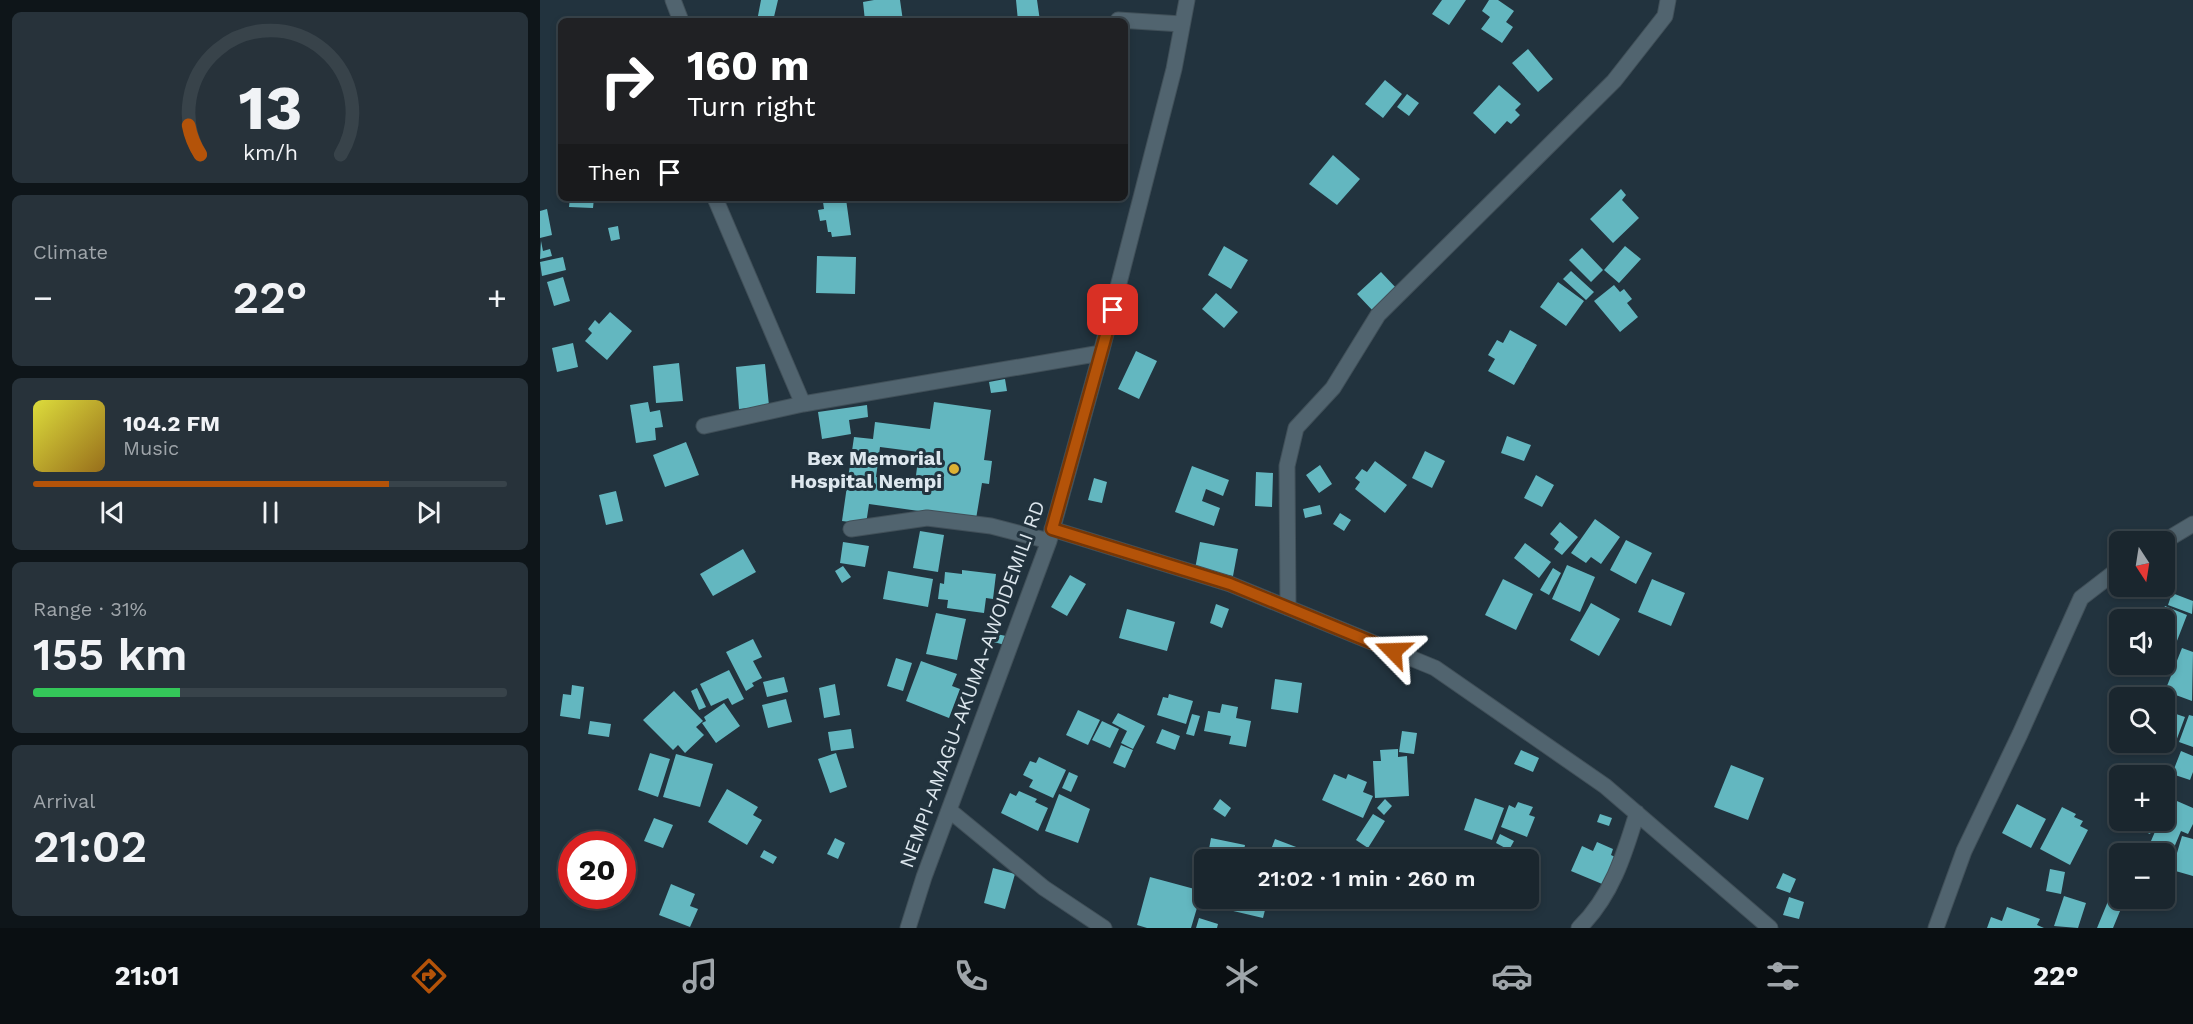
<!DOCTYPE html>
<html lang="en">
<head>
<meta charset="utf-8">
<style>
	body { margin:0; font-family:"Work Sans",sans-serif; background:#27323a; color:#f1f3f6; height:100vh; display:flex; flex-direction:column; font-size:22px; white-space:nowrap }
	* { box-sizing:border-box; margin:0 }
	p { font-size:20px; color:#9fa5aa }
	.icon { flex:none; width:33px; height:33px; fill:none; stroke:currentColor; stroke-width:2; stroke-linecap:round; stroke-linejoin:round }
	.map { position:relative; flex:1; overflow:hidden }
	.details { display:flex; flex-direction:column; gap:12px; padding:12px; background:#0e1519; width:540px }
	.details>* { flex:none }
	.top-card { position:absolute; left:18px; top:18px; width:570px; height:183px; border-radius:9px; box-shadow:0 3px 9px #0003,0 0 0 2px #38434a; background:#202124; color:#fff; overflow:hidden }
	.needle { width:39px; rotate:168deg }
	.tools { position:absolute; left:1569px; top:531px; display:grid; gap:12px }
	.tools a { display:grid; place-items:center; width:66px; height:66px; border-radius:9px; background:#1a262e; box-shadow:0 3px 9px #0003,0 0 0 2px #38434a; font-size:30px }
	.speed { position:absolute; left:18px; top:831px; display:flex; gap:12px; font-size:30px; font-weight:700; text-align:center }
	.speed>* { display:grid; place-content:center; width:78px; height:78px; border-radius:50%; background:#1a262e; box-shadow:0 3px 9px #0003,0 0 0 2px #38434a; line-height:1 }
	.speed .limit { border:9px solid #d22; background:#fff; color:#111 }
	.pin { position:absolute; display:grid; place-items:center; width:51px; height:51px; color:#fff; margin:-26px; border-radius:12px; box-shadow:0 3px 9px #0006 }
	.me { position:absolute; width:66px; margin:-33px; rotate:292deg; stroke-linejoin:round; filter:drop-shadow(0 0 4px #0008) }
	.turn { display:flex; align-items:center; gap:21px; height:126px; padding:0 30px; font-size:27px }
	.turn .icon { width:78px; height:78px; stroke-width:2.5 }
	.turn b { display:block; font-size:42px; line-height:51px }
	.then { display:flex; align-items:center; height:57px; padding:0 30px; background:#0003; gap:12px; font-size:22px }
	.big { font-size:45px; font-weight:600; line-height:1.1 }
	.details .card { flex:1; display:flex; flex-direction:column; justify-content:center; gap:9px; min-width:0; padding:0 21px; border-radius:9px; background:#27323a }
	.details .dial { align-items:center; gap:0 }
	.dial svg { height:156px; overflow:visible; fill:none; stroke:#38434a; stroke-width:7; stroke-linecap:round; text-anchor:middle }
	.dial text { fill:#f1f3f6; stroke:none }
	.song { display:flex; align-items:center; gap:18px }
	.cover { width:72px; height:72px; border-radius:9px; background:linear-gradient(135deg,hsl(60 70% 55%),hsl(40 70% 35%)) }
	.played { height:6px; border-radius:3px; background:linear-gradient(90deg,#b45309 75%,#38434a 75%) }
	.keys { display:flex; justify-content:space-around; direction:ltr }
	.heat { display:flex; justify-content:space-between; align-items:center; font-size:33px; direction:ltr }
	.charge { height:9px; border-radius:4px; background:linear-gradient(90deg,#34c759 31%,#38434a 0) }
	.trip { position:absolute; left:654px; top:849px; width:345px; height:60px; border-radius:9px; background:#1a262e; box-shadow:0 3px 9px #0003,0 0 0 2px #38434a; font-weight:600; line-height:60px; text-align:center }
	.menu { display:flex; height:96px; justify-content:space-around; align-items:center; background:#0a0f12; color:#9fa5aa }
	.menu .icon { width:42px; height:42px }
	.menu .current { color:#b45309 }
	.menu b { font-size:27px; color:#f1f3f6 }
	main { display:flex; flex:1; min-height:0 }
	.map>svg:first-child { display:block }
	.building { fill:#63b7c0; fill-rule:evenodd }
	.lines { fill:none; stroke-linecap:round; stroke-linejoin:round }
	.minor-casing { stroke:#415059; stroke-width:17 }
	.minor { stroke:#51646f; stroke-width:15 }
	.route-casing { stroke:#753606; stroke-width:15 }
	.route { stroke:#b45309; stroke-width:10 }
	.poi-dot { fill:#ddb133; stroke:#22333e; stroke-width:2 }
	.labels { text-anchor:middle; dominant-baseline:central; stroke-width:6; stroke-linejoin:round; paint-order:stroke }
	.poi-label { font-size:20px; font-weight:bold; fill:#dde7ee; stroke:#22333e; text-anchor:end }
	.street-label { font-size:20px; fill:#dde7ee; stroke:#22333e }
</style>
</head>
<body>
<main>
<section class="details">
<div class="card dial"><svg viewBox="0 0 100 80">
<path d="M14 69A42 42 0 1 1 86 69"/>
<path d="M14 69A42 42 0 0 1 8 54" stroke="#b45309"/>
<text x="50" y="56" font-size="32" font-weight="700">13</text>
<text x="50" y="72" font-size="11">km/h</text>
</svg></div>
<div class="card"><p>Climate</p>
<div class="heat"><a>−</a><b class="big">22°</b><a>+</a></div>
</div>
<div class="card">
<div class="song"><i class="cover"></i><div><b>104.2 FM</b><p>Music</p></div></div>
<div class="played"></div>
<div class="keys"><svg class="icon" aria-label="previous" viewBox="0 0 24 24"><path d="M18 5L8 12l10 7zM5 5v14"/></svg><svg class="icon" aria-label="pause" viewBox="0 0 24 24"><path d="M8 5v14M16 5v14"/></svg><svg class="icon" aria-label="next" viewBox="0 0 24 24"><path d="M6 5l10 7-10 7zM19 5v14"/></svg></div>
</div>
<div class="card"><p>Range · 31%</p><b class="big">155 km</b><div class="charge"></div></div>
<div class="card"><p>Arrival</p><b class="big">21:02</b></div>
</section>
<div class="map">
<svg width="1653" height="928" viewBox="0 0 1653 928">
	<rect width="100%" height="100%" fill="#22333e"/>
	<path class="building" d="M221,0H238L233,21H217Z
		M334,0H360L363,21H325L323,2Z
		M476,0H497L500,21H478Z
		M902,0H926L909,25L892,14Z
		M949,0H958L974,11L966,22L973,27L962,43L941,29L950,17L942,11Z
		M988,49L1013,79L998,92L972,63Z
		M845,80L862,94L843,118L825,104Z
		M959,85L981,104L975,110L980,115L971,124L967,121L955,134L933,113Z
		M867,94L879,103L869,116L857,107Z
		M793,155L820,179L797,205L769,184Z
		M1081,189L1086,195L1082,200L1099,218L1073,243L1050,219Z
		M30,198H54L53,208L29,207Z
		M306,199L311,235L292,237L291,232H288L286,220L280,221L278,210L284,209L283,202Z
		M7,209L12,235L0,238V211Z
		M78,226L80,239L71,241L68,228Z
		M1,241L3,251L10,249L12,256L0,259Z
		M684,246L708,260L691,289L668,275Z
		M1085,246L1101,259L1079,283L1064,270Z
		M1042,248L1063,270L1051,282L1029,260Z
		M277,256L316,257L315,294L276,293Z
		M23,257L26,270L2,276L0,262Z
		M1031,271L1054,292L1046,300L1023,279Z
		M841,272L858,290L834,312L817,294Z
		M23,277L30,301L14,306L7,282Z
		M1018,282L1044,301L1026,326L1000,307Z
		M1074,285L1080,292L1084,289L1092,299L1087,303L1098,317L1080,332L1054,301Z
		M676,293L698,312L684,328L662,309Z
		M70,312L92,331L67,360L45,341L52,333L48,329L55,320L59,324Z
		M970,330L997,345L974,385L948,371L955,359L948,355L957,340L963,343Z
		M33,343L38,367L17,372L12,348Z
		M596,351L617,361L599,399L578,389Z
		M139,363L143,401L116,403L113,366Z
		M225,364L229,406L199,409L196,367Z
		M465,379L467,391L451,393L449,382Z
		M108,402L110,412L120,410L123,427L115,428L116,440L96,443L90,405Z
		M394,402L451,410L444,460L452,461L449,484L442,483L436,519L329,504L326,524L302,521L314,437L333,439L335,422L390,429ZM340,447L379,452L375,483L336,477Z
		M327,405L328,417L309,420L311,434L282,439L278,412Z
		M967,436L991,445L984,461L961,453Z
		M146,442L159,475L125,487L113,455Z
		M885,451L905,461L892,488L872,478Z
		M835,461L867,485L845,513L815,489L820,482L815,478L822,469L827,472Z
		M780,465L792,484L779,493L766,475Z
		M652,466L689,480L683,496L666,489L662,501L680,508L674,526L635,512Z
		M716,472L733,473L732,507L715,506Z
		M996,475L1014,485L1002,507L984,498Z
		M554,478L567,482L562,503L548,500Z
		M76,491L83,521L66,525L59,495Z
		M780,505L782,514L765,518L763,509Z
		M800,513L811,520L804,531L793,524Z
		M1055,519L1080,537L1061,564L1051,557L1046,563L1031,553Z
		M1020,522L1038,537L1022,555L1014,549L1019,542L1010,534Z
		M380,531L404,535L398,572L373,568Z
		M1086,540L1112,553L1096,584L1070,570Z
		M303,542L329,546L325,567L300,563Z
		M660,542L698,549L693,576L655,569Z
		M985,543L1011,562L999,578L974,558Z
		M203,549L216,572L173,596L160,574Z
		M1027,565L1055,577L1040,612L1012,599Z
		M303,566L311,577L302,583L295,571Z
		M1013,568L1021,573L1009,595L1000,590Z
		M422,570L456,574L453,599L446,598L444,613L407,608L408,600L398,599L400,583L404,584L405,572L422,574Z
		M348,571L393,579L388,607L343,599Z
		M530,575L546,584L527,616L511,607Z
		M963,579L993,594L976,630L945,615Z
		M1112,579L1145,593L1131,626L1098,612Z
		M1632,593L1653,601L1652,614L1628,605Z
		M1051,603L1080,619L1059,656L1030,640Z
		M676,604L689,609L682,628L670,623Z
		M1625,606L1647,615L1635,646L1624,642V620H1614L1617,612L1622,614Z
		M587,609L635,622L627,651L579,638Z
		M396,613L426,619L417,660L386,654Z
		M452,633L466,636L465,645L450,641Z
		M213,639L222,657L213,661L222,678L212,683L214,686L206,691L186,652Z
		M1642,648L1653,652L1652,701L1625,691Z
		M356,658L372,663L363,691L347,686Z
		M381,661L417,674L412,686L420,689L409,718L366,701Z
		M189,670L204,699L192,705L188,698L171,706L160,684Z
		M244,677L248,692L227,697L223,682Z
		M735,679L762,683L758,713L731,709Z
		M295,684L300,715L284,718L279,688Z
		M32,685L44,687L40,719L20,716L23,694L31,695Z
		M1614,687L1630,699L1624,706V698H1606Z
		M157,688L166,707L159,710L151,691Z
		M134,691L163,721L156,727L164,735L145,753L138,745L133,750L103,720Z
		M629,694L653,701L646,724L617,715L623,697L628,698Z
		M246,699L252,722L228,728L222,705Z
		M184,703L200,726L176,743L162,723L166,721L164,717Z
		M682,704L698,707L696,718L711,721L706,747L689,744L691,736L664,731L668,711L680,713Z
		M538,710L560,720L548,745L526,735Z
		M1627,711L1645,717L1635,744L1624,740Z
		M578,713L605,726L593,749L581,743L587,731L572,723Z
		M652,714L660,716L654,736L646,734Z
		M1649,715L1653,716V747L1639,742Z
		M50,721L71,724L69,737L48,734Z
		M562,721L579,729L570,748L552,740Z
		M311,729L314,748L291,751L288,732Z
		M622,729L640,736L635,750L616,743Z
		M862,731L877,733L874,754L859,752Z
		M581,745L593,750L585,768L573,763Z
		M858,749V757L867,756L869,796L835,798L833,761H841L840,750Z
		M981,750L999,758L993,772L974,764Z
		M1641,751L1653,756V772L1650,780L1632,774Z
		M110,753L130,759L118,797L98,790Z
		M296,753L307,787L290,793L278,759Z
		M136,754L173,764L160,807L123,797Z
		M499,757L526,770L513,798L489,787L493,780L483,775L490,761L496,763Z
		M1191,765L1224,778L1208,820L1174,807Z
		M529,772L538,776L531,792L522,788Z
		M794,774L806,779L808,774L827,782L823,792L833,796L823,818L782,800Z
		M187,789L218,807L213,815L222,820L207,845L168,822Z
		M479,791L497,799L495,802L508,808L498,831L461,813L470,793L476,796Z
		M519,794L550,809L538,843L505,831Z
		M935,798L964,808L952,840L924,830Z
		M1630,798L1653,808V824L1648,834L1641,831L1633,850L1611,841L1620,820H1624V811Z
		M680,799L691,808L685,817L673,809Z
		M845,799L852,806L844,815L837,808Z
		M978,802L993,807L989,815L995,817L987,837L961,827L969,805L975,808Z
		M1580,803V820H1616L1610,834L1573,818Z
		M1477,804L1506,819L1491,848L1462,833Z
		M1522,807L1536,814L1534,817L1543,821L1540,826L1548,830L1530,865L1500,849Z
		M833,814L845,821L828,848L816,840Z
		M1060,814L1072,818L1069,826L1057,822Z
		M114,818L133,825L123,848L104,841Z
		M960,834L974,841L969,850L956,843Z
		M1642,836L1653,839V876L1632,870Z
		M295,838L305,843L298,859L287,854Z
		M671,838L705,845L702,860H667Z
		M735,839L772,853L770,860H727Z
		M1057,842L1073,849L1071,855L1079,859L1067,886L1031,871L1042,846L1053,851Z
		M224,850L237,857L233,864L220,857Z
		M453,868L475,874L465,909L444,903Z
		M1510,869L1525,872L1521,894L1506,891Z
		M1243,873L1256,879L1250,893L1236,888Z
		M610,877L662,891L651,928H607L597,925Z
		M131,884L155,894L150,906L158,909L150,927L119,915Z
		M1571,894L1585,899L1573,928H1557Z
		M1524,896L1546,903L1538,928L1514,926Z
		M1249,897L1264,902L1259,919L1243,915Z
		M674,898H728L723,918L672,906Z
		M1467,907L1500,919L1497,925L1504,928H1447L1451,917L1462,921Z
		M659,918L678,924L677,928H656Z"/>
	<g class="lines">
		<g class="minor-casing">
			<path id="minor" d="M133,0L141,21
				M578,20L642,24
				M175,198L263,404
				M164,426L263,404L561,353
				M311,529L387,518L451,526L509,541
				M512,529L690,584L895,668L1065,786L1230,928
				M1623,542L1653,524
				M748,608L747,466L756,428L793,388L838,315L1074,81L1125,16L1128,0
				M409,810L504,888L564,928
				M368,928L384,877L509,541L561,353L634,69L647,0
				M1039,928C1071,897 1084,856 1097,813
				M1396,928L1424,851L1480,734L1541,598L1580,568"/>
		</g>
		<use href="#minor" class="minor"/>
	</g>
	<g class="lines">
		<g class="route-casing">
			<path id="route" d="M573,310L512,529L690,584L853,651"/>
		</g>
		<use href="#route" class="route"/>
	</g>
	<circle class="poi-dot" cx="414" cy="469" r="6"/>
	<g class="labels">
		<g class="poi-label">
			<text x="402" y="458">Bex Memorial<tspan x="402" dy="23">Hospital Nempi</tspan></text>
		</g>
		<g class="street-label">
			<text transform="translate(432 684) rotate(-70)">NEMPI-AMAGU-AKUMA-AWOIDEMILI RD</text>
		</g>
	</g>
</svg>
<div class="tools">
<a><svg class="needle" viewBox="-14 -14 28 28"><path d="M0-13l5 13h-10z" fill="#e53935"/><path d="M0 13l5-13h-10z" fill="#9fa5aa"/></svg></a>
<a><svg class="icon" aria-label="sound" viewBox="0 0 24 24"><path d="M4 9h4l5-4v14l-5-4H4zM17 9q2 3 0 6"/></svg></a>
<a><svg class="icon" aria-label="search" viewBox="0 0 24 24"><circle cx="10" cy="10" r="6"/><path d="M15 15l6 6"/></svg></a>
<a>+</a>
<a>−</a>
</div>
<div class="speed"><div class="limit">20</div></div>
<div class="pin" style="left:573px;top:310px;background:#d93025"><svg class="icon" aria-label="arrive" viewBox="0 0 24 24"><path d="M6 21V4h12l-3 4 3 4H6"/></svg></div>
<svg class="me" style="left:853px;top:651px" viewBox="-20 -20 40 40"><path d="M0-17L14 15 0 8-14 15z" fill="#b45309" stroke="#fff" stroke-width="4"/></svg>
<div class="trip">21:02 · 1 min · 260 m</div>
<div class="top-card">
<div class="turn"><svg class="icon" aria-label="right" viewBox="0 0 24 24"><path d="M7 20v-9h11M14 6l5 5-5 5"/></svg><div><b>160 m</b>Turn right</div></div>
<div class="then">Then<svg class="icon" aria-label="arrive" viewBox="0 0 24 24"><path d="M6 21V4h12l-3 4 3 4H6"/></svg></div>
</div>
</div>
</main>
<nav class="menu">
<b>21:01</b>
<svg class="icon current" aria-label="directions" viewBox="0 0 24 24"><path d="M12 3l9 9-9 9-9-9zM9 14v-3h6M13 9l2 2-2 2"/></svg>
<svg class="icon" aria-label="music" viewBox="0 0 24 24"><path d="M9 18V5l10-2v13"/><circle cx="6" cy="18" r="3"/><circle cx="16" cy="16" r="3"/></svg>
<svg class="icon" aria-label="phone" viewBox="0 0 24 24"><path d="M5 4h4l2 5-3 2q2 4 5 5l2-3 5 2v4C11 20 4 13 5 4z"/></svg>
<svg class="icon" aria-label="climate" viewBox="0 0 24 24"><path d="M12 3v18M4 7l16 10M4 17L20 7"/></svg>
<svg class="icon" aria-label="car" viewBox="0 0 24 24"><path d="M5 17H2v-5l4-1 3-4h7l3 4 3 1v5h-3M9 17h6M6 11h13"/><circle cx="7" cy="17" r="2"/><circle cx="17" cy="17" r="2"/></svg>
<svg class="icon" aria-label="filters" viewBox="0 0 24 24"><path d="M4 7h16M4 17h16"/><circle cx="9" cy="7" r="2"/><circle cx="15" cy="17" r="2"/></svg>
<b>22°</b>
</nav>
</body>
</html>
